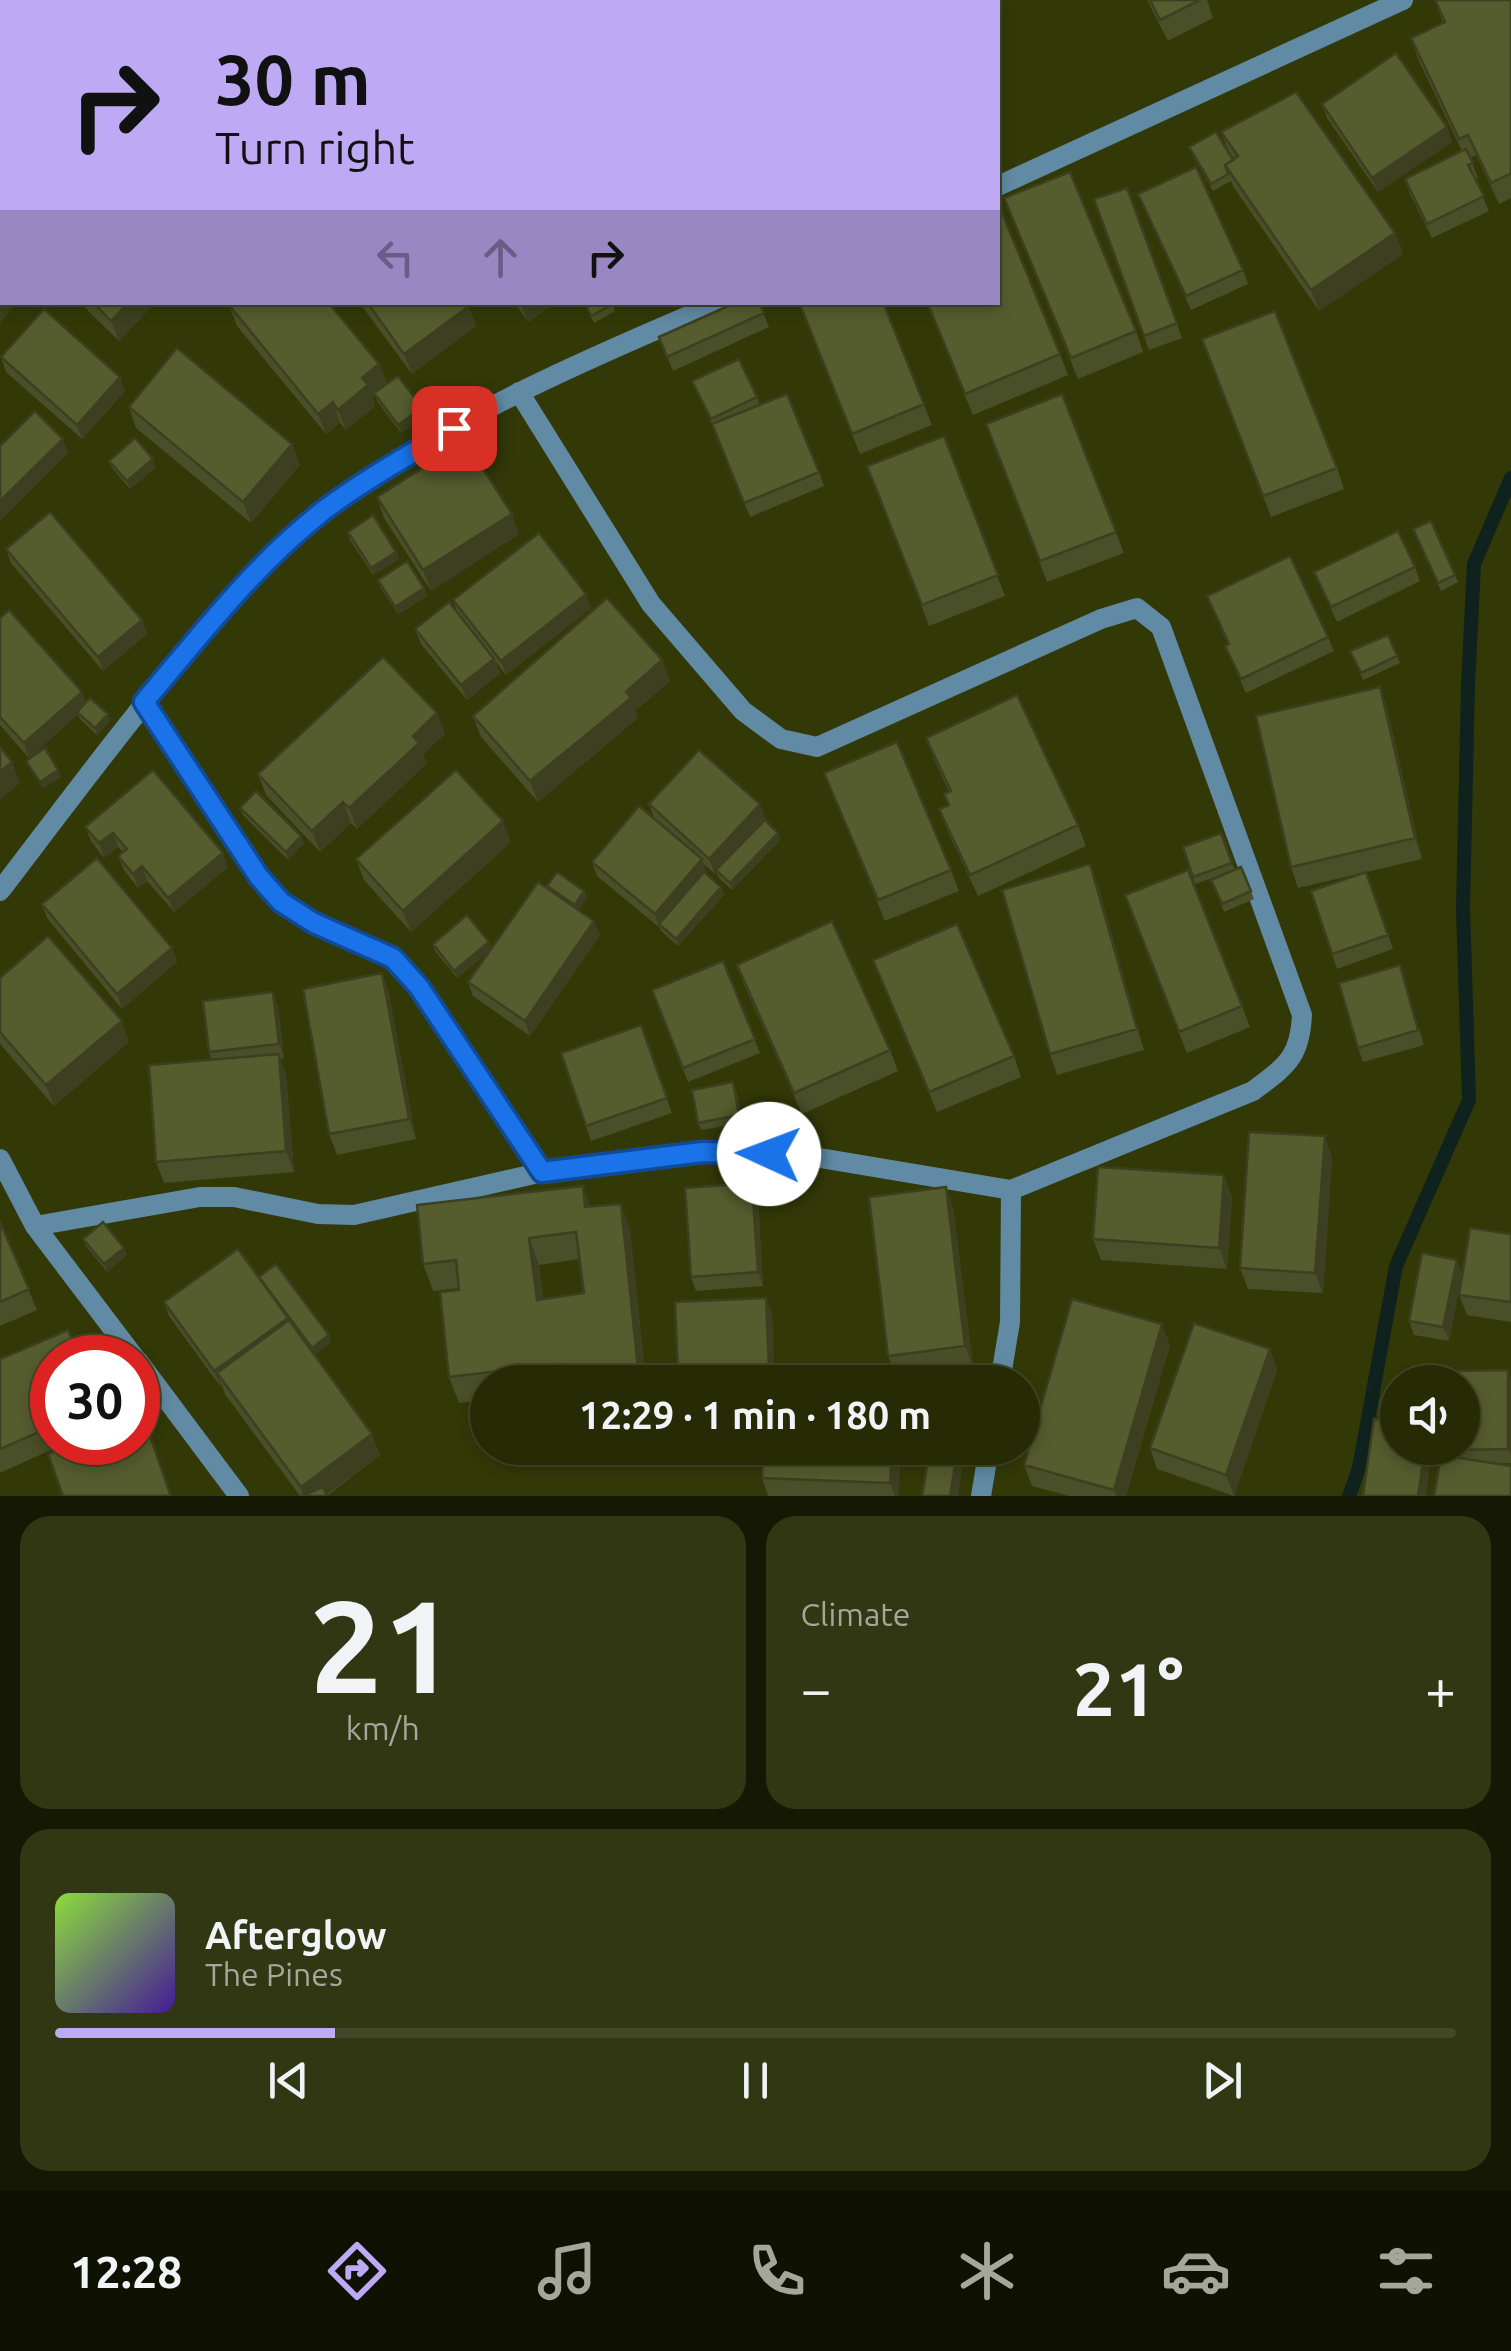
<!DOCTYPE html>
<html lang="en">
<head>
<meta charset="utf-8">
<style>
	body { margin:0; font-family:Ubuntu,sans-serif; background:#323713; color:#f1f3f6; height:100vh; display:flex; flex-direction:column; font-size:38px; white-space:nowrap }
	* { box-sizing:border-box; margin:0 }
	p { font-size:32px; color:#a4a79a }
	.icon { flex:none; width:55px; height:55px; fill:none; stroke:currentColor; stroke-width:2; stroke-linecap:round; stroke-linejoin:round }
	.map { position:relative; height:1496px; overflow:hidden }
	.side { display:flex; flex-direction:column; gap:20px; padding:20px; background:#151803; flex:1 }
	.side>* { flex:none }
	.top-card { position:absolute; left:0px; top:0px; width:1000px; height:305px; box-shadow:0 5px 15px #0003,0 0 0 2px #424727; background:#bea9f4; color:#111; overflow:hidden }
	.controls { position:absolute; left:1380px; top:1365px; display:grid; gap:20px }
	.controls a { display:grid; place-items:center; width:100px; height:100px; border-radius:50%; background:#262b05; box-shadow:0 5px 15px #0003,0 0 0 2px #424727; font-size:50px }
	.speed { position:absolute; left:30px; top:1335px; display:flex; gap:20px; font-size:50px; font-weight:700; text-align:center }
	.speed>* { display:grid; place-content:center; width:130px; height:130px; border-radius:50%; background:#262b05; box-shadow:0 5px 15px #0003,0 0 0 2px #424727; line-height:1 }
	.speed .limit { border:15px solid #d22; background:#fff; color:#111 }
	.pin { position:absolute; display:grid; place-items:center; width:85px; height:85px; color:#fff; margin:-42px; border-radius:20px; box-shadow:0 5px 15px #0006 }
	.me { position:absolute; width:110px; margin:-55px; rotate:272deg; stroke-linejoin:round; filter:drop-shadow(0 0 8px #0008) }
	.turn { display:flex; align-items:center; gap:35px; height:210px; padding:0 50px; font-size:45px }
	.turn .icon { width:130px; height:130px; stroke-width:2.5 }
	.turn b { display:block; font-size:70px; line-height:85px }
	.lanes { display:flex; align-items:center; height:95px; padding:0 50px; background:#0003; justify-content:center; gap:50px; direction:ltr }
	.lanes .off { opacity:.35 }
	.big { font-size:75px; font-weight:700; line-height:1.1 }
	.side .card { flex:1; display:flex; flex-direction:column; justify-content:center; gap:15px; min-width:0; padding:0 35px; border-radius:30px; background:#323713 }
	.side .dial { align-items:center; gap:0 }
	.dial b { font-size:130px; line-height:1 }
	.song { display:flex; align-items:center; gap:30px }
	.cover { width:120px; height:120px; border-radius:15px; background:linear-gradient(135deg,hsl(90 70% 55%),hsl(260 70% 35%)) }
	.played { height:10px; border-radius:5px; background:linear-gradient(90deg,#bea9f4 20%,#424727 20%) }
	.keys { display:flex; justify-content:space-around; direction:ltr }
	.heat { display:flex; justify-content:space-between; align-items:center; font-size:55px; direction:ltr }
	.side .tiles { flex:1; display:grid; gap:20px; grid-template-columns:1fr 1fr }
	.card:last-child { grid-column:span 2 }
	.trip { position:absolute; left:470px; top:1365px; width:570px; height:100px; border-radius:50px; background:#262b05; box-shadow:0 5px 15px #0003,0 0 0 2px #424727; font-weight:700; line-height:100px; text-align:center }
	.menu { display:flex; height:160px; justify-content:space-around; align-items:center; background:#0f1102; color:#a4a79a }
	.menu .icon { width:70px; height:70px }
	.menu .on { color:#bea9f4 }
	.menu b { font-size:45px; color:#f1f3f6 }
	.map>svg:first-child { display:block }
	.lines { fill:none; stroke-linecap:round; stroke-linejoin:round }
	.stream { stroke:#0f221e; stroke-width:14 }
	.street { stroke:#618aa4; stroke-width:20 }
	.wall { fill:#494f28; fill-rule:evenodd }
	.shaded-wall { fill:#3c4020 }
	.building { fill:#555c2e; stroke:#3c4020; stroke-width:2.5; fill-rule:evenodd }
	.route-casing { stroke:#114b97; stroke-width:25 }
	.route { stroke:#1a73e8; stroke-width:18 }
</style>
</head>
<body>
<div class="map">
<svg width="1511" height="1496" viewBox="0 0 1511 1496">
	<rect width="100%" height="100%" fill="#323907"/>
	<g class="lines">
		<path class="stream" d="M1349,1496L1359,1468L1396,1266L1469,1100L1463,908L1468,685L1474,564L1511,478"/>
		<path class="street" d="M998,186L1403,0
			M144,703L259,877L281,901L314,923L393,958L419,987L543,1172
			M0,891C65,806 128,721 197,640C236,594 276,547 325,510C444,420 584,360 721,302
			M0,1159L35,1226L135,1358
			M35,1226L200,1197H234L318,1214L354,1215L543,1172L702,1152L802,1155L1011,1190L1253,1091C1286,1066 1300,1058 1302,1015L1161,627L1137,608L1101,619L817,747L781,739L743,711L651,604L519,392
			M138,1361L239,1496
			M1000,1382L1010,1322L1011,1190
			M981,1496L989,1448"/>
	</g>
	<path class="wall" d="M670,0H760L754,2H671Z
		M1147,0H1207L1213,18L1168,41Z
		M1435,0H1511V198L1499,204L1476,155L1470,158L1478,178L1475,179L1489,211L1432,238L1410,194L1405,179L1462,151L1418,59L1411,38L1443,23Z
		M1322,104L1447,127L1452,142L1378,192L1327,118Z
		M1221,132L1395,233L1403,254L1319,311L1233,186L1231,181L1213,191L1192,154L1189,147L1234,159L1229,152Z
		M1127,188L1182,338L1149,350L1094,199Z
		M1138,194L1243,270L1248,284L1191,310Z
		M1004,198L1136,331L1143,352L1078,379Z
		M79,302H156L119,341Z
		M359,302H467L476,326L412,374Z
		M514,302H557L528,322Z
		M583,302H612L615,311L594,323Z
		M759,302L769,327L673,371L659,337Z
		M798,302H883L932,425L860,454Z
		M926,302H998L1060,354L1068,375L973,415Z
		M229,305L379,364L387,384L425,416L401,433L377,401L375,395L372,397L375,406L346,430L340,423L326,434L237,326Z
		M1202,339L1337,468L1344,489L1271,517Z
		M1,357L125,391L82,439L6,372Z
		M692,381L757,397L760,405L819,472L824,486L750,517L712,424Z
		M1062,394L1124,553L1047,582L986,424Z
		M129,407L292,444L300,465L251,523L136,428Z
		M944,436L1005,596L929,626L867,466Z
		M109,461L156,467L130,489L112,468Z
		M377,497L519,534L431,591L384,518Z
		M348,532L396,552L399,559L373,575L350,540Z
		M1416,536L1455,575L1458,582L1441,591Z
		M6,549L142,620L147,634L103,671L11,563Z
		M1415,567L1420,581L1337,622L1314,572Z
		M378,580L424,588L427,596L398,614L380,587Z
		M1207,596L1328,637L1334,651L1246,693L1231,660L1225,646L1228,645Z
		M453,600L591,608L506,675L495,661L500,673L467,700L421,644L415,629L458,614Z
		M0,618L86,702L110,721L97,735L80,719L78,714L29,758L0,725Z
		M1388,635L1400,663L1363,680L1350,651Z
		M662,660L670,681L635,711L638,718L538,802L481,737L473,716Z
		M1380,687L1387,708L1422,859L1298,888L1291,867Z
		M437,713L445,734L423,754L427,763L357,829L351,823L320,852L266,795L258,774Z
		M926,738L1078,825L1086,846L978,896L947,830L939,809L948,805L944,794L949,792L934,759Z
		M153,770L228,867L174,912L147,881L138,888L124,870L118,856L123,852L118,847L104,858L91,841L85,827Z
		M824,773L951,870L959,891L885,921Z
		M649,804L765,818L741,845L778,833L780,840L732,890L719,878L716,872L715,874L704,864L706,874L724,895L678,946L661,931L660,928L597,876L592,862L654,818Z
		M240,808L304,843L288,860L243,815Z
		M1221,833L1235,870L1241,867L1254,899L1224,912L1211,880L1230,872L1195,884L1183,847Z
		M511,842L411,932L364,880L356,859Z
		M1366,872L1393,949L1337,969L1311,891Z
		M1098,885L1144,1050L1057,1075L1050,1054Z
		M547,886L584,891L587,898L579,910L600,935L530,1036L473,996L468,982L491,950L457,978L435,951L433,944L489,942L491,949L548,889Z
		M42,904L172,948L177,962L122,1009L47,918Z
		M1132,916L1242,1006L1250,1027L1187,1053Z
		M873,960L1014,1056L1021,1077L937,1112Z
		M723,961L760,1053L688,1082L652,990Z
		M737,965L890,1050L898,1071L802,1114L744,985Z
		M1400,965L1424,1045L1363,1062L1358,1048Z
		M382,973L389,994L416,1139L337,1155L329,1134Z
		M0,978L129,1042L54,1106L0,1044Z
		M278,1007L284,1058L280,1059L286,1075L294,1172L164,1183L156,1162L212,1060L209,1052Z
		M641,1025L672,1113L591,1141L561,1053Z
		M736,1089L742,1123L701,1130L698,1123Z
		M1332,1157L1323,1293L1248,1289L1240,1268Z
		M1232,1196L1227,1269L1101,1260L1093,1239Z
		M758,1198L763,1286L696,1291L691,1277Z
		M591,1207L630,1230L646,1382H488V1400L459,1403L449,1377L459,1288L433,1291L423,1264ZM580,1259L584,1293L543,1299L539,1265Z
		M953,1207L973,1367L896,1377L888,1356Z
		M0,1222L37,1310L0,1326Z
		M1511,1234V1322L1467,1315L1459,1295Z
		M83,1239L127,1255L107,1272L86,1246Z
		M1457,1260L1462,1274L1449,1341L1414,1335L1409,1321Z
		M261,1280L331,1342L314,1355L380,1455L327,1496H300L225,1394L221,1384L220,1386L169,1316L164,1302Z
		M772,1312L774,1382H682L678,1372Z
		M1170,1345L1126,1496H1069L1032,1486L1024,1465Z
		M1270,1349L1277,1370L1234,1496L1157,1469L1150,1448Z
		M52,1358V1441L50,1442L53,1449L0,1473V1359Z
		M1511,1379V1463L1495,1464L1457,1458L1454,1450Z
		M763,1448H901L898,1496H768L762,1478Z"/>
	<path class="shaded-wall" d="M985,0H1001L997,2H986Z
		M1447,127L1452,142L1378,192L1372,178Z
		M1395,233L1403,254L1319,311L1311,290Z
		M2,300V302H18L0,323V302Z
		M129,302H156L119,341L111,321Z
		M530,302H557L528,322L522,308Z
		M469,306L476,326L412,374L404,354Z
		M379,364L387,385L372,397L375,406L346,430L338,410L362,378Z
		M120,377L125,391L82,439L77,425Z
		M333,402L340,423L326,434L318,414Z
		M422,408L425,416L401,433L398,425Z
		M63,439L68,453L0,521V501Z
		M292,444L300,465L251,523L243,502Z
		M153,459L156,467L130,489L127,481Z
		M512,514L519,534L431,591L423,570Z
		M396,552L399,559L373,575L371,568Z
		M424,588L427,596L398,614L395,607Z
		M586,594L591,608L506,675L501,661Z
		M142,620L147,634L103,671L98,657Z
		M494,659L500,673L467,700L461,685Z
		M662,660L670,681L635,711L638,718L538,802L530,781L626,692Z
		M1380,687L1387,708L1422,859L1415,838Z
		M82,692L87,706L29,758L24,743Z
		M437,713L445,734L423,754L427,763L357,829L349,808L413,736Z
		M108,714L110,721L97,735L95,728Z
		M12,762L20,783L0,800V772Z
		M58,770L61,777L43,789L40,782Z
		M343,802L351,823L320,852L312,831Z
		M760,804L765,818L715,874L709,859Z
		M503,821L511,842L411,932L403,911Z
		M113,833L118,847L104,858L99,843Z
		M778,833L780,840L732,890L730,883Z
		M301,836L304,843L288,860L286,852Z
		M223,853L228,867L174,912L168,898Z
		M702,859L707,873L662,927L659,924L660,929L655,914Z
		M1090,864L1098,885L1144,1050L1137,1029Z
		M142,866L147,881L138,888L133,874Z
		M721,887L724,895L678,946L676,939Z
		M584,891L587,898L577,912L575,905Z
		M594,921L600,935L530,1036L525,1021Z
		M489,942L492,949L457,978L454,971Z
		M172,948L177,962L122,1009L117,994Z
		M382,973L389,994L416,1139L409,1119Z
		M273,992L278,1007L284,1058L279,1044Z
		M122,1021L129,1042L54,1106L46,1085Z
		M279,1054L286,1075L294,1172L286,1151Z
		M1325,1136L1332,1157L1323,1293L1315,1273Z
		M1224,1175L1232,1196L1227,1269L1219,1248Z
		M752,1183L758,1198L763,1286L758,1272Z
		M583,1186L593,1213L585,1207Z
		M946,1187L953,1207L973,1367L965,1346Z
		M621,1204L630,1230L646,1382H640L639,1378Z
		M529,1238L539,1265L547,1326L537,1300Z
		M124,1248L127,1255L107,1272L104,1264Z
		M1457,1260L1462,1274L1449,1341L1443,1327Z
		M766,1298L772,1312L774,1382L769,1369Z
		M288,1318L293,1332L217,1373L221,1384L220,1386L214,1371Z
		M1162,1324L1170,1345L1126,1496H1117L1114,1490Z
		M329,1335L331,1342L314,1355L312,1348Z
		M1270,1349L1277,1370L1234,1496L1226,1475Z
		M1508,1370L1511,1379V1456L1508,1449Z
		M372,1434L380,1455L325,1496H304L301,1487Z
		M892,1448H901L898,1496H895L890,1483Z
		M958,1448H965V1449L958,1496H950Z
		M1425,1448H1432L1426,1496H1418Z"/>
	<path class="building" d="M27,0H89L85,2H28Z
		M93,0H133L129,2H95Z
		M270,0H336L339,2H268Z
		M380,0H435L432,2H383Z
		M453,0H542L543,2H455Z
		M568,0H658L659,2H569Z
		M672,0H725L720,2H673Z
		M1150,0H1200L1160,20Z
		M1435,0H1511V173L1491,183L1468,135L1459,139L1411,38L1445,22Z
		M1396,53L1447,127L1372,178L1322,104Z
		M1296,92L1395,233L1311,290L1225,165L1238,156L1221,132Z
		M1216,132L1233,160L1225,165L1228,174L1211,184L1189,147Z
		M1466,149L1473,163L1468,165L1484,196L1427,224L1405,179Z
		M1196,167L1243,270L1186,296L1138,194Z
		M1070,172L1136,331L1071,358L1004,198Z
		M1127,188L1177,323L1144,336L1094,199Z
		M998,203L1060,354L965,394L927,302H998Z
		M0,257L2,260V300L0,302Z
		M93,302H129L111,321Z
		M232,302H328L379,364L362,378L368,385L338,410L333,402L318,414L229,305Z
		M367,302H467L469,306L404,354Z
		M584,302H612L613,304L591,316Z
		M737,302H759L764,313L667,357L659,337Z
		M799,302H883L924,404L852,434Z
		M44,309L120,377L77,425L1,357Z
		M1275,311L1337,468L1263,496L1202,339Z
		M177,348L292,444L243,502L129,407Z
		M739,359L757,397L711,419L692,381Z
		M398,376L422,408L398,425L374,393Z
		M787,394L819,472L744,503L712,424Z
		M1062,394L1116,532L1040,561L986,424Z
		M35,411L63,439L0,501V446Z
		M944,436L998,575L922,605L867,466Z
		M135,438L153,459L127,481L109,461Z
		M465,441L512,514L423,570L377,497Z
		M50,512L142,620L98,657L6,549Z
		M373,515L396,552L371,568L348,532Z
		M1431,521L1455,575L1438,583L1413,529Z
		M1398,531L1415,567L1331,607L1314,572Z
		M539,533L586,594L501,661L453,600Z
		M1290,556L1328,637L1241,679L1225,646L1229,644L1207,596Z
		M407,561L424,588L395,607L378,580Z
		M607,598L662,660L626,692L631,698L530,781L473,716Z
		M449,602L494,659L461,685L415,629Z
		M9,610L82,692L24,743L0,717V618Z
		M1388,635L1397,656L1361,673L1350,651Z
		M383,657L437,713L413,736L419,743L400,761L349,808L343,802L312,831L258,774Z
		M1380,687L1415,838L1291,867L1256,716Z
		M1017,695L1078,825L970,875L939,809L949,805L944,794L951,791L926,738Z
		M90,698L108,714L95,728L77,712Z
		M897,742L951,870L878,900L824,773Z
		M0,747L12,762L0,772Z
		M45,748L58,770L40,782L26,761Z
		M699,750L760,804L709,859L649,804Z
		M153,770L223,853L168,898L142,866L133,874L118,856L127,849L113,833L99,843L85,827Z
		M456,770L503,821L403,911L356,859Z
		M256,791L301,836L286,852L240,808Z
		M639,806L702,859L655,914L592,862Z
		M765,820L778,833L730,883L716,870Z
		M1221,833L1232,863L1193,877L1183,847Z
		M97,858L172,948L117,994L42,904Z
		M1090,864L1137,1029L1050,1054L1002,890Z
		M1241,867L1251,891L1222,904L1211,880Z
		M1188,870L1242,1006L1179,1032L1125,895Z
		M557,872L584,891L575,905L547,886Z
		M704,872L721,887L676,939L659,924Z
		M1366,872L1388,935L1332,954L1311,891Z
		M538,882L594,921L525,1021L468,982Z
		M467,915L489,942L454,971L433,944Z
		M832,921L890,1050L794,1093L737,965Z
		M957,924L1014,1056L929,1092L873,960Z
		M48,936L122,1021L46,1085L0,1032V978Z
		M723,961L755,1039L683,1068L652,990Z
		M1400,965L1418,1030L1358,1048L1339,983Z
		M382,973L409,1119L329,1134L303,989Z
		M273,992L279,1044L209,1052L203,1001Z
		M641,1025L667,1098L586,1126L561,1053Z
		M279,1054L286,1151L156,1162L149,1065Z
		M733,1082L739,1115L698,1123L692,1090Z
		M1249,1132L1325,1136L1315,1273L1240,1268Z
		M1098,1167L1224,1175L1219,1248L1093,1239Z
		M752,1183L758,1272L691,1277L685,1188Z
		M583,1186L585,1207L621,1204L639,1378L601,1382H562L560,1364L449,1377L440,1292L459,1290L456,1260L423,1264L417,1205ZM576,1232L584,1293L537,1300L529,1238Z
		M946,1187L965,1346L888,1356L869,1197Z
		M0,1222L29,1289L0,1302Z
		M103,1222L124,1248L104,1264L83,1239Z
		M1470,1228L1511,1234V1302L1459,1295Z
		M238,1249L288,1318L214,1371L164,1302Z
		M1422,1253L1457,1260L1443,1327L1409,1321Z
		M276,1264L329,1335L312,1348L259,1277Z
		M766,1298L769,1369L678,1372L675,1302Z
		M1072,1299L1162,1324L1114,1490L1024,1465Z
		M289,1320L372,1434L301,1487L217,1373Z
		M1194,1323L1270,1349L1226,1475L1150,1448Z
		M68,1330L80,1358H52V1417L42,1421L46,1429L0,1449V1359Z
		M1508,1370V1449L1454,1450V1448H1462V1382H1454L1453,1371Z
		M144,1419L171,1496H63L48,1454L80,1442H138V1422Z
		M1374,1419L1398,1422V1448H1425L1418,1496H1363Z
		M763,1448H892L890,1483L762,1478Z
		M930,1448H958L950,1496H922Z
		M1441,1455L1511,1466V1496H1434Z
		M323,1487L327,1496H302Z"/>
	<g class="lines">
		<g class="route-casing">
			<path id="route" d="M454,428C409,455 364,480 323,511C254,565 200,636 144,702L259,877L281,902L314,923L393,958L419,987L542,1172L702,1152L769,1154"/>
		</g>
		<use href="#route" class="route"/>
	</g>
</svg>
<div class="controls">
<a><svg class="icon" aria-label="sound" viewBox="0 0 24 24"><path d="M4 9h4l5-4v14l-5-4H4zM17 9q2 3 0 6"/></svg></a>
</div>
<div class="speed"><div class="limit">30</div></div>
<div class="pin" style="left:454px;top:428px;background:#d93025"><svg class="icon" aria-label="arrive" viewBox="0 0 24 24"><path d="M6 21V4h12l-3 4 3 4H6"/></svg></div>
<svg class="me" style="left:769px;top:1154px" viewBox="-20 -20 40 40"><circle r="19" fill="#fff"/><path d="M0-13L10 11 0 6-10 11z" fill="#1a73e8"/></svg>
<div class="trip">12:29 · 1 min · 180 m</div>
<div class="top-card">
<div class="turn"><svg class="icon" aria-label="right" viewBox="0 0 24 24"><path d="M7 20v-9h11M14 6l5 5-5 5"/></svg><div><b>30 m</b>Turn right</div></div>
<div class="lanes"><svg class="icon off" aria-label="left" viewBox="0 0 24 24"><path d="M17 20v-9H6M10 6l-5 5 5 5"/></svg><svg class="icon off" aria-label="ahead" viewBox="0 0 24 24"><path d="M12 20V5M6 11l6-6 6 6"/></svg><svg class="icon" aria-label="right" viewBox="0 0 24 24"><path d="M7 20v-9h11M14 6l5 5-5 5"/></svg></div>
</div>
</div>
<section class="side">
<div class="tiles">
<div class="card dial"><b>21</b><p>km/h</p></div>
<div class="card"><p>Climate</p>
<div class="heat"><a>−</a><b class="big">21°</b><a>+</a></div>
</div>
<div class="card">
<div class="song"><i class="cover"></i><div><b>Afterglow</b><p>The Pines</p></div></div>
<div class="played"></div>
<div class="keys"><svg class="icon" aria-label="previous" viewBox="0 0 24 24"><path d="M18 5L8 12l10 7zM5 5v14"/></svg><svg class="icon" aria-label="pause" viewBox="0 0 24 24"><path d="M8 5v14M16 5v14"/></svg><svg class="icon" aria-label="next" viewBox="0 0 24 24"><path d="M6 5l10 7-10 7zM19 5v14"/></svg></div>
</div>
</div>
</section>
<nav class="menu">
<b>12:28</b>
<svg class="icon on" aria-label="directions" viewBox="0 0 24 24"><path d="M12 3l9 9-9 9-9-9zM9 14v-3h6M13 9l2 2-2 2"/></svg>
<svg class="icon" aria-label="music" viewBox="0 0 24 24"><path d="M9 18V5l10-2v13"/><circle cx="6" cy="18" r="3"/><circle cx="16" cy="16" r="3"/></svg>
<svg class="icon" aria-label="phone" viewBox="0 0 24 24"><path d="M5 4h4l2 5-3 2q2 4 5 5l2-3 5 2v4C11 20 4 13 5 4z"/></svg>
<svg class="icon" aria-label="climate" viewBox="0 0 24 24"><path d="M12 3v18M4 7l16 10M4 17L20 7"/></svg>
<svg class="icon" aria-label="car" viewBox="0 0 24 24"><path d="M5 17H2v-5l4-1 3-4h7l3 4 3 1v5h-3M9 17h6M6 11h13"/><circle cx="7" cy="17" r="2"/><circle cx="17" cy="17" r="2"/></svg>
<svg class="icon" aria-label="filters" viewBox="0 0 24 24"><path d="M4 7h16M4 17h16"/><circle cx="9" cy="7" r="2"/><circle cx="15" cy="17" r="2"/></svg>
</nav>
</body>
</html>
